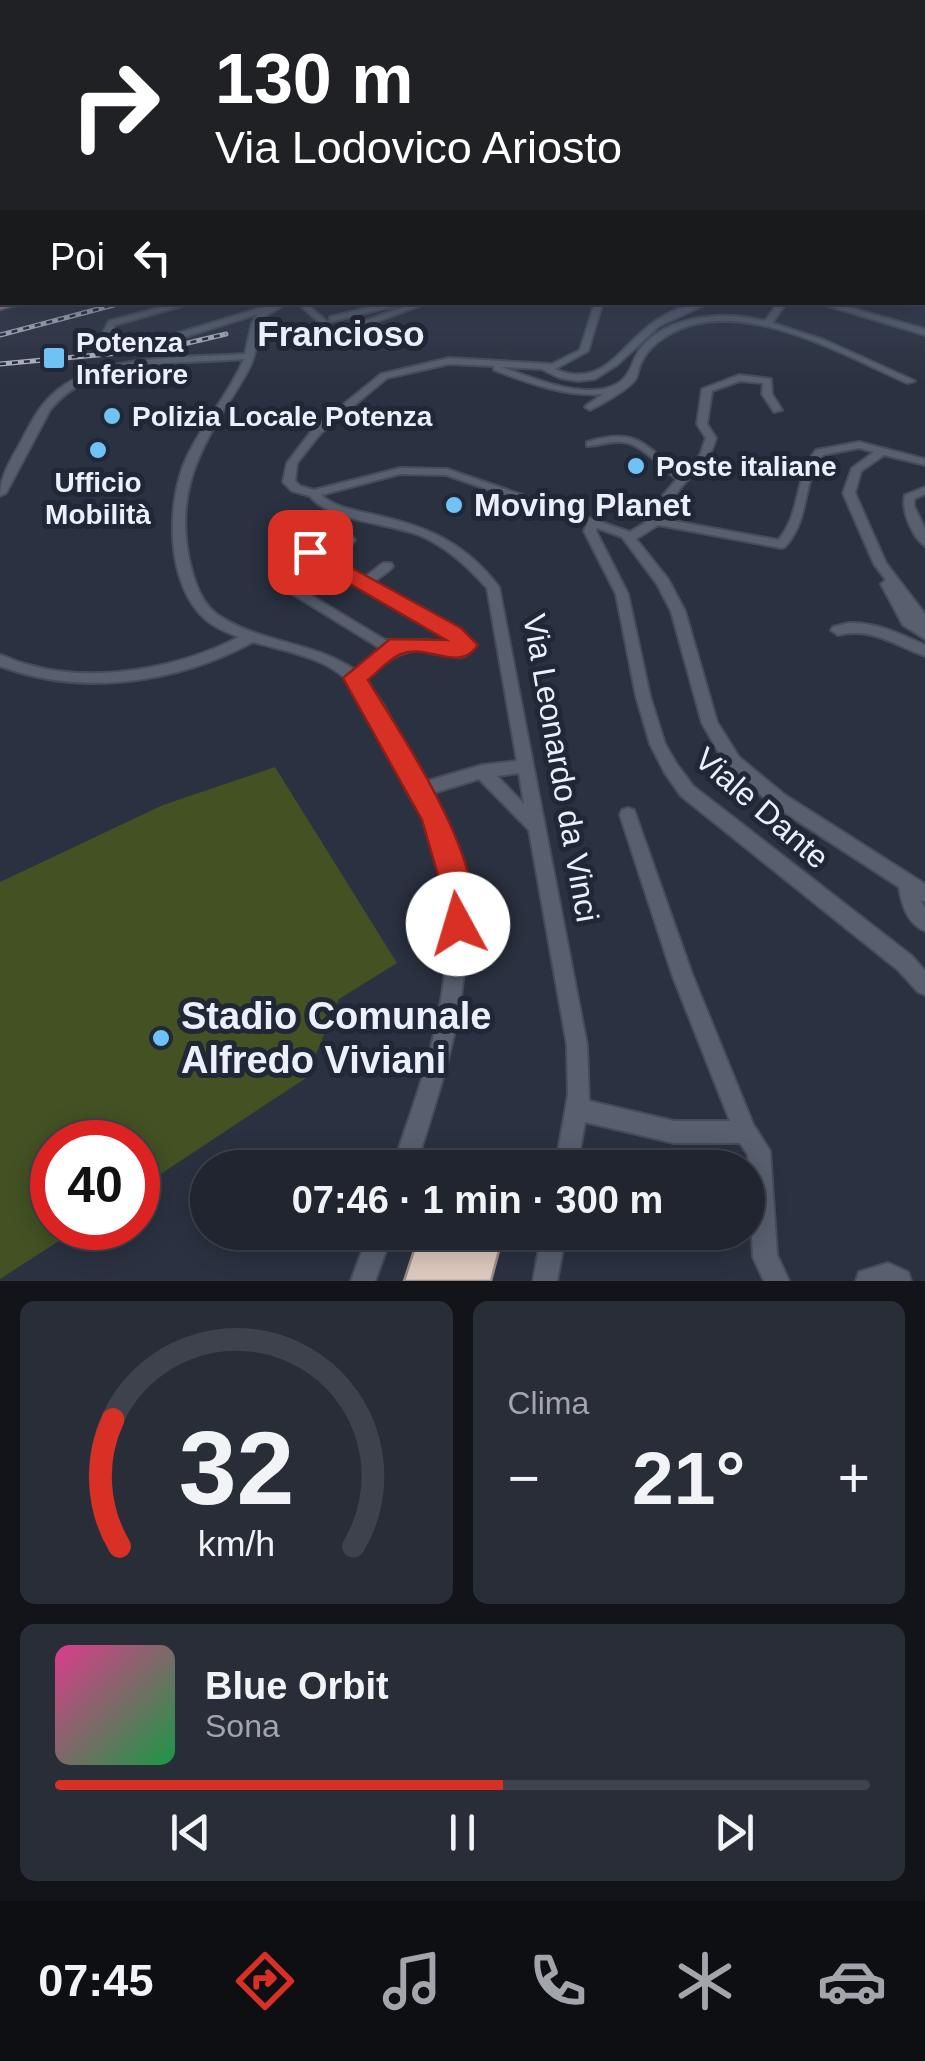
<!DOCTYPE html>
<html lang="it">
<head>
<meta charset="utf-8">
<style>
	body { margin:0; font-family:Arial,sans-serif; background:#282d38; color:#f1f3f6; height:100vh; display:flex; flex-direction:column; font-size:38px; white-space:nowrap }
	* { box-sizing:border-box; margin:0 }
	p { font-size:32px; color:#a2a5ab }
	.icon { flex:none; width:55px; height:55px; fill:none; stroke:currentColor; stroke-width:2; stroke-linecap:round; stroke-linejoin:round }
	.map { position:relative; height:1281px; overflow:hidden }
	.sheet { display:flex; flex-direction:column; gap:20px; padding:20px; background:#12141a; flex:1 }
	.sheet>* { flex:none }
	.guide { position:absolute; left:0px; top:0px; width:925px; height:305px; box-shadow:0 5px 25px #0003,0 0 0 2px #3d424c; background:#202124; color:#fff; overflow:hidden }
	.speed { position:absolute; left:30px; top:1120px; display:flex; gap:20px; font-size:50px; font-weight:700; text-align:center }
	.speed>* { display:grid; place-content:center; width:130px; height:130px; border-radius:50%; background:#202530; box-shadow:0 5px 25px #0003,0 0 0 2px #3d424c; line-height:1 }
	.speed .limit { border:15px solid #d22; background:#fff; color:#111 }
	.pin { position:absolute; display:grid; place-items:center; width:85px; height:85px; color:#fff; margin:-42px; border-radius:20px; box-shadow:0 5px 15px #0006 }
	.me { position:absolute; width:110px; margin:-55px; rotate:354deg; stroke-linejoin:round; filter:drop-shadow(0 0 8px #0008) }
	.turn { display:flex; align-items:center; gap:35px; height:210px; padding:0 50px; font-size:45px }
	.turn .icon { width:130px; height:130px; stroke-width:2.5 }
	.turn b { display:block; font-size:70px; line-height:85px }
	.then { display:flex; align-items:center; height:95px; padding:0 50px; background:#0003; gap:20px; font-size:38px }
	.big { font-size:75px; font-weight:800; line-height:1.1 }
	.sheet .tile { flex:1; display:flex; flex-direction:column; justify-content:center; gap:15px; min-width:0; padding:0 35px; border-radius:15px; background:#282d38 }
	.sheet .dial { align-items:center; gap:0 }
	.dial svg { height:260px; overflow:visible; fill:none; stroke:#3d424c; stroke-width:7; stroke-linecap:round; text-anchor:middle }
	.dial text { fill:#f1f3f6; stroke:none }
	.song { display:flex; align-items:center; gap:30px }
	.cover { width:120px; height:120px; border-radius:15px; background:linear-gradient(135deg,hsl(330 70% 55%),hsl(140 70% 35%)) }
	.played { height:10px; border-radius:5px; background:linear-gradient(90deg,#d93025 55%,#3d424c 55%) }
	.keys { display:flex; justify-content:space-around; direction:ltr }
	.heat { display:flex; justify-content:space-between; align-items:center; font-size:55px; direction:ltr }
	.sheet .tiles { flex:1; display:grid; gap:20px; grid-template-columns:1fr 1fr }
	.tile:last-child { grid-column:span 2 }
	.trip { position:absolute; left:190px; top:1150px; width:575px; height:100px; border-radius:50px; background:#202530; box-shadow:0 5px 25px #0003,0 0 0 2px #3d424c; font-weight:800; line-height:100px; text-align:center }
	.tab-bar { display:flex; height:160px; justify-content:space-around; align-items:center; background:#0d0f13; color:#a2a5ab }
	.tab-bar .icon { width:70px; height:70px }
	.tab-bar .active { color:#d93025 }
	.tab-bar b { font-size:45px; color:#f1f3f6 }
	.map>svg:first-child { display:block }
	.green { fill:#435123 }
	.lines { fill:none; stroke-linecap:round; stroke-linejoin:round }
	.river { fill:#1a7788; fill-rule:evenodd }
	.building { fill:#dcc8bc; stroke:#9a8c84; stroke-width:2.5 }
	.minor-casing { stroke:#464d59; stroke-width:4 }
	.major-casing { stroke:#464d59; stroke-width:3 }
	.minor { fill:#586070; fill-rule:evenodd }
	.major { fill:#a57a78; fill-rule:evenodd }
	.rail-casing { stroke:#b6bcc7; stroke-width:5 }
	.rail { stroke:#202736; stroke-width:2.5; stroke-dasharray:6; stroke-linecap:butt }
	.route { fill:#d93025; stroke:#8d1f18; stroke-width:2.5 }
	.poi-dot { fill:#70c2f4; stroke:#202736; stroke-width:4 }
	.labels { text-anchor:middle; dominant-baseline:central; stroke-width:10; stroke-linejoin:round; paint-order:stroke }
	.far-poi-label { font-size:28px; font-weight:bold; fill:#ebf0fa; stroke:#202736; text-anchor:start }
	.poi-label { font-size:32px; font-weight:bold; fill:#ebf0fa; stroke:#202736; text-anchor:start }
	.street-label { font-size:32px; fill:#ebf0fa; stroke:#202736 }
	.far-district-label { font-size:35px; font-weight:bold; fill:#ebf0fa; stroke:#202736 }
	.near-poi-label { font-size:38px; font-weight:bold; fill:#ebf0fa; stroke:#202736; text-anchor:start }
</style>
</head>
<body>
<div class="map">
<svg width="925" height="1281" viewBox="0 0 925 1281">
	<rect width="100%" height="100%" fill="#2a3140"/>
	<path class="green" d="M275,767L397,963L339,999L306,1078L138,1189V1142H52V1228H79L0,1279V882L163,805Z"/>
	<g class="lines">
		<path class="river" d="M0,258H2V266H0Z"/>
	</g>
	<path class="building" d="M420,1232H504L491,1281H404Z"/>
	<g class="lines">
		<g class="minor-casing">
			<path id="minor" d="M0,239H2V243L0,244Z
				M0,249H2V254H0Z
				M0,270H2V274H0Z
				M181,302H196L115,325L105,345L142,344L260,308C270,307 278,302 289,302L262,318C257,333 257,349 252,362C245,378 234,394 225,408C194,460 177,498 189,559C194,581 201,605 221,617C262,643 314,642 355,670L383,650L273,582L305,548L317,542L293,537L291,534L297,530L328,537H353L355,540L353,543L330,545L318,551L365,577L383,563H391L393,566L391,569L374,582L459,630L474,645L465,656L460,657C412,645 403,648 364,678L384,706L424,782L482,765L517,761L487,588C467,566 447,547 419,535C389,523 328,521 310,496L292,491L283,482L287,463L313,429L381,374L449,358L552,364L580,350L595,302H603L588,351L555,369C601,389 619,349 650,325C667,312 690,302 711,302L659,326L617,365L595,379L578,381L560,378L541,369L502,367C532,378 585,400 615,385C631,378 631,361 641,348C669,314 725,311 765,321L779,302H787L772,323L824,340L915,381L907,383C839,353 729,288 659,341C650,348 644,355 640,365C638,370 638,376 635,380C629,389 600,405 590,410L585,407L587,405L603,394C565,397 529,383 494,370V366L449,364L387,378L321,433L297,463L295,481L300,486L314,490L400,468L447,469L630,532L651,519L664,494L677,479C660,468 642,443 621,442C609,441 598,446 587,446V442C640,426 643,447 683,473L700,455L706,438L697,424L702,389L739,375L771,379L772,394L782,410L774,412L762,394L763,383L740,381L712,391L707,424L716,438C710,462 693,472 679,490C672,499 668,509 663,519L778,540C801,515 794,478 816,450L859,442L925,459V465L884,455L861,471L855,493L886,563L925,614V639L903,625L881,584L886,580L874,564L843,493L852,468L874,452L859,448L823,455C801,482 811,518 785,547L781,548L658,525L636,539L668,579L685,611L717,722L739,757L785,795L925,884V902L920,900L925,908V931C907,923 902,905 899,887L773,805L727,767L702,723L671,611L657,584L622,537L597,528L596,531L628,594L650,696L665,744L676,763L693,786L912,956L925,971V995L918,992L898,970L681,796L665,773L650,744L636,696L616,594L584,531L587,524L446,475L400,474L321,495C337,509 359,511 379,516C431,528 466,544 499,587L587,1045L589,1101L674,1121H730L672,974L620,815L622,810L628,808L634,810L692,974L753,1124L770,1151L777,1255L789,1281H764L753,1257L748,1155L740,1143H674L585,1122L577,1168H555L568,1095L567,1045L529,830L479,779L430,794C496,924 457,1038 415,1168H392C426,1070 465,966 438,861C431,831 418,803 405,776C385,736 368,687 326,665C304,654 278,649 253,642C177,683 82,697 0,666V655C10,658 19,663 29,665C94,684 180,668 239,637C228,633 215,628 205,619C166,584 166,504 186,459C202,424 229,394 244,359C182,364 91,357 50,410L6,493L0,496C0,476 12,458 22,440C30,424 39,407 52,395C96,353 188,358 245,354L252,323L258,314L143,350L99,351L95,348L109,321ZM310,557L449,636L458,645L426,640H385L287,581ZM519,773L524,804L497,776Z
				M296,302H305L337,331L406,306H395L333,321H330V317L391,302H430L336,337Z
				M311,302H319V303L315,305Z
				M815,302H830L925,329V335Z
				M925,487V494L914,499V506L925,529V546C912,537 901,510 905,495Z
				M849,623C876,622 900,634 925,645V656C895,645 871,627 838,635L831,630L833,627Z
				M369,1232H393L375,1281H351Z
				M542,1232H566L557,1281H533Z
				M888,1263L908,1272L911,1281H856L859,1272Z"/>
		</g>
		<g class="major-casing">
			<path id="major" d="M922,213H925V217H922Z
				M922,257L925,258V264L922,263Z
				M2,273V279L0,280V274Z
				M23,302L22,304L0,310V304Z"/>
		</g>
		<use href="#minor" class="minor"/>
		<use href="#major" class="major"/>
		<g class="rail-casing">
			<path id="rail" d="M0,335L125,302
				M0,364L162,349L226,334"/>
		</g>
		<use href="#rail" class="rail"/>
	</g>
	<linearGradient id="sky" x2="0" y2="1"><stop stop-color="#171b23"/><stop offset="0.53" stop-color="#444e64"/><stop offset="1" stop-color="#444e64" stop-opacity="0"/></linearGradient>
	<rect width="925" height="384" fill="url(#sky)"/>
	<path class="route" d="M310,545L461,628L478,645C459,674 429,643 401,654C390,658 378,672 368,680C400,733 496,874 469,935L458,939L448,935L438,875L422,820L343,678L390,639L446,640L302,556V547Z"/>
	<g class="poi-dot">
		<rect x="42" y="346" width="24" height="24" rx="5"/>
		<circle cx="112" cy="416" r="10"/>
		<circle cx="98" cy="450" r="10"/>
		<circle cx="636" cy="466" r="10"/>
		<circle cx="454" cy="505" r="10"/>
		<circle cx="161" cy="1038" r="10"/>
	</g>
	<g class="labels">
		<g class="far-poi-label">
			<text x="76" y="342">Potenza<tspan x="76" dy="32">Inferiore</tspan></text>
			<text x="132" y="416">Polizia Locale Potenza</text>
			<text x="656" y="466">Poste italiane</text>
			<text x="98" y="482" text-anchor="middle">Ufficio<tspan x="98" dy="32">Mobilità</tspan></text>
		</g>
		<g class="poi-label">
			<text x="474" y="505">Moving Planet</text>
		</g>
		<g class="street-label">
			<text transform="translate(561 768) rotate(80)">Via Leonardo da Vinci</text>
			<text transform="translate(762 808) rotate(41)">Viale Dante</text>
		</g>
		<g class="far-district-label">
			<text x="341" y="333">Francioso</text>
		</g>
		<g class="near-poi-label">
			<text x="181" y="1016">Stadio Comunale<tspan x="181" dy="44">Alfredo Viviani</tspan></text>
		</g>
	</g>
</svg>
<div class="speed"><div class="limit">40</div></div>
<div class="pin" style="left:310px;top:552px;background:#d93025"><svg class="icon" aria-label="arrive" viewBox="0 0 24 24"><path d="M6 21V4h12l-3 4 3 4H6"/></svg></div>
<svg class="me" style="left:458px;top:924px" viewBox="-20 -20 40 40"><circle r="19" fill="#fff"/><path d="M0-13L10 11 0 6-10 11z" fill="#d93025"/></svg>
<div class="trip">07:46 · 1 min · 300 m</div>
<div class="guide">
<div class="turn"><svg class="icon" aria-label="right" viewBox="0 0 24 24"><path d="M7 20v-9h11M14 6l5 5-5 5"/></svg><div><b>130 m</b>Via Lodovico Ariosto</div></div>
<div class="then">Poi<svg class="icon" aria-label="left" viewBox="0 0 24 24"><path d="M17 20v-9H6M10 6l-5 5 5 5"/></svg></div>
</div>
</div>
<section class="sheet">
<div class="tiles">
<div class="tile dial"><svg viewBox="0 0 100 80">
<path d="M14 69A42 42 0 1 1 86 69"/>
<path d="M14 69A42 42 0 0 1 12 30" stroke="#d93025"/>
<text x="50" y="56" font-size="32" font-weight="700">32</text>
<text x="50" y="72" font-size="11">km/h</text>
</svg></div>
<div class="tile"><p>Clima</p>
<div class="heat"><a>−</a><b class="big">21°</b><a>+</a></div>
</div>
<div class="tile">
<div class="song"><i class="cover"></i><div><b>Blue Orbit</b><p>Sona</p></div></div>
<div class="played"></div>
<div class="keys"><svg class="icon" aria-label="previous" viewBox="0 0 24 24"><path d="M18 5L8 12l10 7zM5 5v14"/></svg><svg class="icon" aria-label="pause" viewBox="0 0 24 24"><path d="M8 5v14M16 5v14"/></svg><svg class="icon" aria-label="next" viewBox="0 0 24 24"><path d="M6 5l10 7-10 7zM19 5v14"/></svg></div>
</div>
</div>
</section>
<nav class="tab-bar">
<b>07:45</b>
<svg class="icon active" aria-label="directions" viewBox="0 0 24 24"><path d="M12 3l9 9-9 9-9-9zM9 14v-3h6M13 9l2 2-2 2"/></svg>
<svg class="icon" aria-label="music" viewBox="0 0 24 24"><path d="M9 18V5l10-2v13"/><circle cx="6" cy="18" r="3"/><circle cx="16" cy="16" r="3"/></svg>
<svg class="icon" aria-label="phone" viewBox="0 0 24 24"><path d="M5 4h4l2 5-3 2q2 4 5 5l2-3 5 2v4C11 20 4 13 5 4z"/></svg>
<svg class="icon" aria-label="climate" viewBox="0 0 24 24"><path d="M12 3v18M4 7l16 10M4 17L20 7"/></svg>
<svg class="icon" aria-label="car" viewBox="0 0 24 24"><path d="M5 17H2v-5l4-1 3-4h7l3 4 3 1v5h-3M9 17h6M6 11h13"/><circle cx="7" cy="17" r="2"/><circle cx="17" cy="17" r="2"/></svg>
</nav>
</body>
</html>
